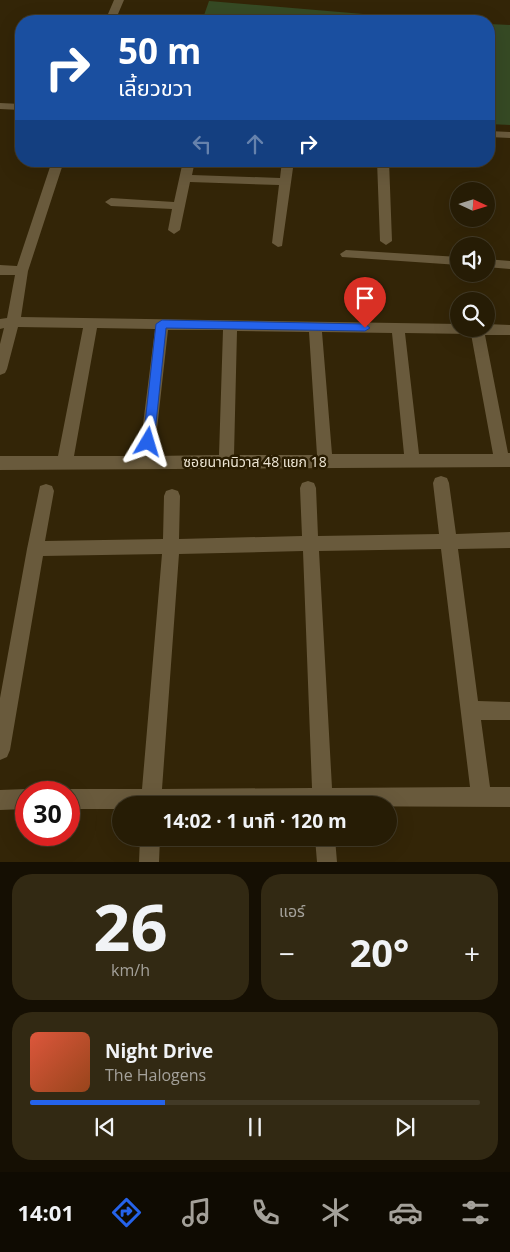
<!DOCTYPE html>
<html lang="th">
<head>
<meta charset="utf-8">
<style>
	body { margin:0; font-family:"Open Sans","Noto Sans Thai",sans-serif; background:#322913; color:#f1f3f6; height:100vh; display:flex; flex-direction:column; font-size:19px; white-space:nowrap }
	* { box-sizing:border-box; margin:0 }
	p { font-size:16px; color:#a4a19a }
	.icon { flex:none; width:28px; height:28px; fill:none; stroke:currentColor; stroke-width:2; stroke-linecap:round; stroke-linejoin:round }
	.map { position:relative; height:862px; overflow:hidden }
	.details { display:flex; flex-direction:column; gap:12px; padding:12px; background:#150f03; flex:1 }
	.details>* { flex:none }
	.guide { position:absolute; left:15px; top:15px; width:480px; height:152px; border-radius:20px; box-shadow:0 5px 20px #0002,0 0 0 1px #423a27; background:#1a4fa0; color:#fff; overflow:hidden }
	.needle { width:32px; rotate:94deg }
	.controls { position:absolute; left:450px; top:182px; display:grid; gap:10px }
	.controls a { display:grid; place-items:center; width:45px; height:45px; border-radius:50%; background:#261c05; box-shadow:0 5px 20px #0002,0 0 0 1px #423a27; font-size:25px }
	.speed { position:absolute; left:15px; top:781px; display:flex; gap:10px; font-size:25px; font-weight:700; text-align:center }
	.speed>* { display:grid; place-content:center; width:65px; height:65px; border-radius:50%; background:#261c05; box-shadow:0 5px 20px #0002,0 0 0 1px #423a27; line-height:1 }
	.speed .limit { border:8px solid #d22; background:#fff; color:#111 }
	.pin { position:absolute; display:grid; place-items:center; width:42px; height:42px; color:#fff; margin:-51px -21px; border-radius:50% 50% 50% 0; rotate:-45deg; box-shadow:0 0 5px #0007 }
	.pin .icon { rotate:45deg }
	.me { position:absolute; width:55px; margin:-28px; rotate:7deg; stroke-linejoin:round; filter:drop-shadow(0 0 4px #0008) }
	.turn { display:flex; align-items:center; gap:18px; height:105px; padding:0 20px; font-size:22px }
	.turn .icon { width:65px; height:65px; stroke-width:2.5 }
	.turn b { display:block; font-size:35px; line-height:42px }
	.lanes { display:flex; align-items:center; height:48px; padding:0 20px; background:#0003; justify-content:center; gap:25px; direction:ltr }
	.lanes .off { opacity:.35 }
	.big { font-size:38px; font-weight:700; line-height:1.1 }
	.details .card { flex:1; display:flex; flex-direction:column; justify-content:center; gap:8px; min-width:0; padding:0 18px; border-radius:20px; background:#322913 }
	.details .dial { align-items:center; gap:0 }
	.dial b { font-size:65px; line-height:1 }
	.song { display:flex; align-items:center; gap:15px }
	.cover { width:60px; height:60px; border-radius:8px; background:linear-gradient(135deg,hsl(10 70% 55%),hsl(20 70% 35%)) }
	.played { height:5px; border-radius:2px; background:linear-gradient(90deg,#2563eb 30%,#423a27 30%) }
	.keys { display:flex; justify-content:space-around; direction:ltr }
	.heat { display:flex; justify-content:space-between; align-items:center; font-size:28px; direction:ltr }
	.details .tiles { flex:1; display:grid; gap:12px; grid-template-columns:1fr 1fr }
	.card:last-child { grid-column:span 2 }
	.trip { position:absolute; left:112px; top:796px; width:285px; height:50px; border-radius:25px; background:#261c05; box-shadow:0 5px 20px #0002,0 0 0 1px #423a27; font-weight:700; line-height:50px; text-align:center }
	.dock { display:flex; height:80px; justify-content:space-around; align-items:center; background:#0f0b02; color:#a4a19a }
	.dock .icon { width:35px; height:35px }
	.dock .on { color:#2563eb }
	.dock b { font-size:22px; color:#f1f3f6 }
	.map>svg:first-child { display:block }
	.green { fill:#364a24 }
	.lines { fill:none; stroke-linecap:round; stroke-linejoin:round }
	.street { fill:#695a3c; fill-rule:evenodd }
	.route { fill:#2563eb; stroke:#184099 }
	.labels { text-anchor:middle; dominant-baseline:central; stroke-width:5; stroke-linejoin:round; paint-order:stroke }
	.street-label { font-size:14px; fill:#ede5d4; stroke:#291c00 }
</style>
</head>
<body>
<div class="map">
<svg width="510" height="862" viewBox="0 0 510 862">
	<rect width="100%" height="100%" fill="#332507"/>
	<path class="green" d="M209,1L446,21H202Z
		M489,24L510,25V125L489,124Z"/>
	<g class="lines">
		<path class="street" d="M114,0H124L115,21H105Z
			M0,103L21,104V110L0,109Z
			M489,131L510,132V138L489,137Z
			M52,161H64L28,271L21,317L459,324V329H486V324L510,325V335H485L508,453H510V467L0,470V456H58L83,328L18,327L7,369L5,373L0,375V344L4,328L0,329V319L7,318L15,275H0V265L17,266ZM97,328L155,329L139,456H74ZM168,330H223L219,455L154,456ZM237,331L309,332L317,455H234ZM322,332L392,333L404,454H332ZM405,333L471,334L493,454H419Z
			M183,161H195L192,175L280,178L282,161H294L282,246L278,247L272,243L279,185L190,182L180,230L174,234L168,230L172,209L111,206L105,202L111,198L174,202Z
			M377,161H389L392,241L386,245L380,241Z
			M346,250L459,257V265L342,257L340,254Z
			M486,259L510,261V269L486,267Z
			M441,476L447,478L449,483L456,534L510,532V548L458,549L478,701L510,702V720H481L490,787H510V807L121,805V809H69V792H62L69,789H142L162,554L43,556L10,750L7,757L0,760V698L27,549L40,486L46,484L52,486L54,491L45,541L163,539L164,496L166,491L172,489L178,491L180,496L179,539L302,536L300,488L302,483L308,481L314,483L316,488L318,536L439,534L433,483L435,478ZM441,549L470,787L332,788L319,551ZM303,551L312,788L162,789L179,554Z
			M26,789L33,792H26V809L0,810V790Z
			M140,838H160L159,862H139Z
			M315,838H335L337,862H317Z"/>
	</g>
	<path class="route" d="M162,320L365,324L370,328L365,331L166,328L154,442L152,446H144L143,442L156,324Z"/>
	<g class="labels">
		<g class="street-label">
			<text x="255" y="461">ซอยนาคนิวาส 48 แยก 18</text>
		</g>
	</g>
</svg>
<div class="controls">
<a><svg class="needle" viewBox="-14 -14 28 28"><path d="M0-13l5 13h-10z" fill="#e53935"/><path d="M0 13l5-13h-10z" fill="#a4a19a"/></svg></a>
<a><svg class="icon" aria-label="sound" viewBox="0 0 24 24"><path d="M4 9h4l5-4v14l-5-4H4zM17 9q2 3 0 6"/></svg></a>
<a><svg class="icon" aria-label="search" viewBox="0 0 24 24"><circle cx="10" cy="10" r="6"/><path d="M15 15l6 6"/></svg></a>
</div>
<div class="speed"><div class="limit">30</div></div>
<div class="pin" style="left:365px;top:328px;background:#d93025"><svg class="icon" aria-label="arrive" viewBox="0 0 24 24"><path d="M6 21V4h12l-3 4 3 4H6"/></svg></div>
<svg class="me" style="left:148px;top:442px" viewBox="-20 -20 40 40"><path d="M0-17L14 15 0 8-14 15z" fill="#2563eb" stroke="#fff" stroke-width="4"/></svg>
<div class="trip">14:02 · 1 นาที · 120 m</div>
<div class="guide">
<div class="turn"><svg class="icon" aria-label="right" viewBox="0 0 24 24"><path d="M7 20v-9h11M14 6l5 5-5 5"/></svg><div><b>50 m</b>เลี้ยวขวา</div></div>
<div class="lanes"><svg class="icon off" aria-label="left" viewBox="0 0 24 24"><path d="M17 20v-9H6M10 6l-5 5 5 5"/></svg><svg class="icon off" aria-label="ahead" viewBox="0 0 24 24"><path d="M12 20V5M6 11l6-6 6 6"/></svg><svg class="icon" aria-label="right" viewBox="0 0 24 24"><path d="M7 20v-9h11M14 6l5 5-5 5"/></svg></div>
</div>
</div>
<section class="details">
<div class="tiles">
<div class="card dial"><b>26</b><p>km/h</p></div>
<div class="card"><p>แอร์</p>
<div class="heat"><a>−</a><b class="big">20°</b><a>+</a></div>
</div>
<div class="card">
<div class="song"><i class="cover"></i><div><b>Night Drive</b><p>The Halogens</p></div></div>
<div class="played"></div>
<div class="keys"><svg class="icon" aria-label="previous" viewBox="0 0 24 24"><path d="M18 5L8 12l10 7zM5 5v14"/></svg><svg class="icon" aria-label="pause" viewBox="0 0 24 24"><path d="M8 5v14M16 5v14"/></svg><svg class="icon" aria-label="next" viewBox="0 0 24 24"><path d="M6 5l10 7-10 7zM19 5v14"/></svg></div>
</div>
</div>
</section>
<nav class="dock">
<b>14:01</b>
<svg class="icon on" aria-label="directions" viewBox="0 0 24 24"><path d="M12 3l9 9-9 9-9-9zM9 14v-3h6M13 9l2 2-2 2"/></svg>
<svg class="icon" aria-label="music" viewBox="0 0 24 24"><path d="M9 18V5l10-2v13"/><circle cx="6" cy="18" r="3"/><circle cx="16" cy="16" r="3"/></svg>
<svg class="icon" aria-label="phone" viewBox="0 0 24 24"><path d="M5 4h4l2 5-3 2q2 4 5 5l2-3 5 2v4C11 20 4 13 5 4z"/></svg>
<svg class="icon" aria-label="climate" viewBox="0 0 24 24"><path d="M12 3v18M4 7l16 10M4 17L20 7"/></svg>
<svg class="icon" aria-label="car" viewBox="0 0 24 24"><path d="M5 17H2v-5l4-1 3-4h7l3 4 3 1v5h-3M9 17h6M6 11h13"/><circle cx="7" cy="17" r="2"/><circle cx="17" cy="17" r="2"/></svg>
<svg class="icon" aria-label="filters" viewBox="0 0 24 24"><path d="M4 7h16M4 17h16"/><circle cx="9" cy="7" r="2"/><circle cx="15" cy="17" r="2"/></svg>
</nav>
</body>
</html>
